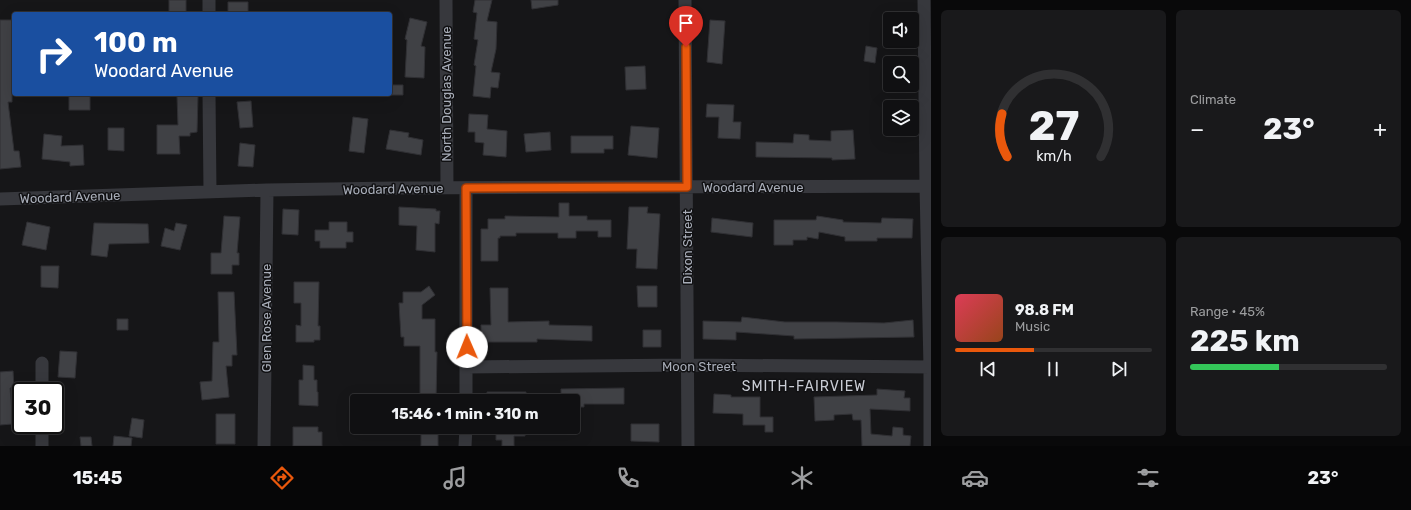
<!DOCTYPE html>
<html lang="en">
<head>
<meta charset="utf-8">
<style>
	body { margin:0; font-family:Rubik,sans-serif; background:#19191b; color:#f1f3f6; height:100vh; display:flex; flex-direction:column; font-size:15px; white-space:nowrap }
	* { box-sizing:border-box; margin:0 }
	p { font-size:13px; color:#9c9d9f }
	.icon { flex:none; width:22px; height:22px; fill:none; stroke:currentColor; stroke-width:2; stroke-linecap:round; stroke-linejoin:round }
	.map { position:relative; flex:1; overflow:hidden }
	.side { display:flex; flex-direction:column; gap:10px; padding:10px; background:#09090a; width:480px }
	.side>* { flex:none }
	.guide { position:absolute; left:12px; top:12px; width:380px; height:84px; border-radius:4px; box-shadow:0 4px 16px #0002,0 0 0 1px #303032; background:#1a4fa0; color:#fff; overflow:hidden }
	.buttons { position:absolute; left:883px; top:12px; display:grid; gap:8px }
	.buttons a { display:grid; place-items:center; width:36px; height:36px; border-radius:4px; background:#101012; box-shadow:0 4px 16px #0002,0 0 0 1px #303032; font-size:20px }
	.speed { position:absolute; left:12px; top:382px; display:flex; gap:8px; font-size:20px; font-weight:700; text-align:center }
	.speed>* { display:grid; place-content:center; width:52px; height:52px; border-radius:50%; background:#101012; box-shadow:0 4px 16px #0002,0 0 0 1px #303032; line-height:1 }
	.speed .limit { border:2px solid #111; border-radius:6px; background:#fff; color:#111 }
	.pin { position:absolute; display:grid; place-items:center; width:34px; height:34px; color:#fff; margin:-41px -17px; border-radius:50% 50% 50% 0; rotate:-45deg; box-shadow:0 0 4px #0007 }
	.pin .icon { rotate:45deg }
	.me { position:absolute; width:44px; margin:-22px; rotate:359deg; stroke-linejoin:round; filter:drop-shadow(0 0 3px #0008) }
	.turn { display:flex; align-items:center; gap:14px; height:84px; padding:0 16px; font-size:18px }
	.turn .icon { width:52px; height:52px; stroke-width:2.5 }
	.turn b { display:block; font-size:28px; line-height:34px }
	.big { font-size:30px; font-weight:700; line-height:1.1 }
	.side .card { flex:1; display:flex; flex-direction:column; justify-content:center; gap:6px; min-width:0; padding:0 14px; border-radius:6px; background:#19191b }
	.side .dial { align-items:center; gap:0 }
	.dial svg { height:104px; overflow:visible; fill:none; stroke:#303032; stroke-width:7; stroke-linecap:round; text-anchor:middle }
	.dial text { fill:#f1f3f6; stroke:none }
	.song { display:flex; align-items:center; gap:12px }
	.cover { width:48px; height:48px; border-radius:6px; background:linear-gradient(135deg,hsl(350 70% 55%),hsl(20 70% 35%)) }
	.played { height:4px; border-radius:2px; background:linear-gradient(90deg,#ea580c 40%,#303032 40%) }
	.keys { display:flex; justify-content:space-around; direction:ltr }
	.heat { display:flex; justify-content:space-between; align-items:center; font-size:22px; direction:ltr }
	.charge { height:6px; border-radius:3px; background:linear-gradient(90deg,#34c759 45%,#303032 0) }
	.side .tiles { flex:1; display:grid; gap:10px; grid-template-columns:repeat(2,1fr) }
	.trip { position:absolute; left:350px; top:394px; width:230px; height:40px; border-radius:4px; background:#101012; box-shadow:0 4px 16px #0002,0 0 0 1px #303032; font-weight:700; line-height:40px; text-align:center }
	.tabs { display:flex; height:64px; justify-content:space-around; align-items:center; background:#060607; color:#9c9d9f }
	.tabs .icon { width:28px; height:28px }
	.tabs .current { color:#ea580c }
	.tabs b { font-size:18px; color:#f1f3f6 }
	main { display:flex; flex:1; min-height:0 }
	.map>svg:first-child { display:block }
	.building { fill:#404145; stroke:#303034 }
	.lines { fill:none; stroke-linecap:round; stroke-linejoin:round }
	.minor { stroke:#37383d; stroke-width:13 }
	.route-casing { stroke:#983908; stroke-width:10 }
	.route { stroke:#ea580c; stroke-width:7 }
	.labels { text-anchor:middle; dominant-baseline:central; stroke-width:3; stroke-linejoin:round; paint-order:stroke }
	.street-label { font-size:13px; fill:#a8adb8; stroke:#111113 }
	.neighbourhood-label { font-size:14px; letter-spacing:1px; fill:#c9ccd4; stroke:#111113 }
</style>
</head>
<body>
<main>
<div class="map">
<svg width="931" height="446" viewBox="0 0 931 446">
	<rect width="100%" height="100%" fill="#161618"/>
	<path class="building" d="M169,0H186V14H169Z
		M475,0H492L487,21L497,22L496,49L491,72L500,73L498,88L491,87L490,98L473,96L476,66L474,65L478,40L474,39L477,13L473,12Z
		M531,0H558V5L532,9Z
		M228,2H248V14H228Z
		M410,18L427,22L421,46L425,47L424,78L405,77L407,40L405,39Z
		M0,20H13L14,92H12V102H8L14,151H19L21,167L0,169Z
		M710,20L725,21L722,64L707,62Z
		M866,46L877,48L875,63L864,61Z
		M645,66L646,89L626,90L625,67Z
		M390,85H403V95H390Z
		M69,94H90V110H69Z
		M177,96H198L197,132L190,133V136H179L180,154H157V125H178Z
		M251,101L253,127L240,128L237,102Z
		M707,104L734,105L733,122H741L740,139L718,138L719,117H706Z
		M469,114L488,115L487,129L507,131L506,157L483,155L484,143L475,142V132H468Z
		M353,117L368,119L364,153L349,151Z
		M631,126L659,128L657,158L628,155Z
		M108,128H124V151L108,150Z
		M390,130L409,133L408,137L423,140L421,155L386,149Z
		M853,130L855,159L832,160V158L756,157V142L793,143L794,134L809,135V140L831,141V131Z
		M550,132L551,150L526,152L524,134Z
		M44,134L62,136L61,146L83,145L84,165L70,166V162L42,159Z
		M571,136H613V149H604V153H571Z
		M240,143L255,145L253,167L238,166Z
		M559,203H569V216H587V220H611V237H598V231H576V238H558V233H516V236H500V238H498V261H481V229H488V219H505V216L559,217Z
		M399,207L436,209V211H440L439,224L435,223V252L416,250L417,226L399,225Z
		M629,207H648L647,213L660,214L657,269L636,268L637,249H627Z
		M283,209L299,210L298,235L282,234Z
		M224,216L240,217L237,253H239V265H232V274H211V253H221Z
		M817,216L843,220V222L881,223L882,218L913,219L912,238H877V241H845V237L819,232L818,239L807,237V240H793V245H774V220H816Z
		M712,218L753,223L752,237L711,232Z
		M27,222L50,227L46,250L22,245Z
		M329,222H347V232H353V242H346V248H320V241H315V230H329Z
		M94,223L148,224L149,243L109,244L107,257L91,255Z
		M176,223L187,225L180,250L161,246L165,228L174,231Z
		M41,266H59L58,288L41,287Z
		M294,282H319L318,326H320V340H314V342H296V325L301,326V303H294Z
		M429,286L435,295L422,305V319H435V352H437L436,401H420V346H404V337H401L399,303H403V292H421Z
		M637,286H657V307H638Z
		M490,288H508V322L549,321V325L592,326V341L537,339V342H481V325H491Z
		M218,292H234L237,355H232V366H226L229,397L202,400L200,382L212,381L213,342H219Z
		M742,317L785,322H837L884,323L913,320L914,337L794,339V336L736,332V340L703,339V321L741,322Z
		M117,319H128V330H117Z
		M643,330H661V347H643Z
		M60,351L77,352L75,378L58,377Z
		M303,365L314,366V380H317V392H318V406L299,405V380H303Z
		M13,371L14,387L10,388L13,424L0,425V372Z
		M624,388V404H584V407H573V401H561V389Z
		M877,389L905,391L904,398H910V411L870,409L871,434L892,436L893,427L903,428V435L911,436L910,446H862L861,420H853L852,414L834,415V420L815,421L814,397L877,395Z
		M487,392H526V401H487Z
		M714,394L731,395V397H760V417H773V432H765V425H743V414L713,413Z
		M216,414H235V444H216Z
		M132,418L144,420L142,438L129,436Z
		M631,424H659V442L631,441Z
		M293,427H318V432H322V446H293Z
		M421,427H436V431H438V446H421Z
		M496,427H525V436H514V446H502V440H496Z
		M114,436L132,438L131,446H113Z
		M80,437H91L92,446H81Z"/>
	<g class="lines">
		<path class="minor" d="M209,0V14
			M446,0L447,188
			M685,0L688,446
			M924,0L926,186L930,367V446
			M209,94L210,192
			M466,188V401
			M0,199L267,190L394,188L931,186
			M467,367L688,365L931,367
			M42,391V363
			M42,446V425
			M264,446L267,190
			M465,446L466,427"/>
	</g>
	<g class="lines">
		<g class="route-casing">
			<path id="route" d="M467,347L466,188L687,187L686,47"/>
		</g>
		<use href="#route" class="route"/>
	</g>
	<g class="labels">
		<g class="street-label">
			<text transform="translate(446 94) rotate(-90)">North Douglas Avenue</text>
			<text x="753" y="187">Woodard Avenue</text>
			<text transform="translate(393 189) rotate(-1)">Woodard Avenue</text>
			<text transform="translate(70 197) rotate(-2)">Woodard Avenue</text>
			<text transform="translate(687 247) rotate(-90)">Dixon Street</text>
			<text transform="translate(266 318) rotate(-90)">Glen Rose Avenue</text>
			<text x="699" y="366">Moon Street</text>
		</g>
		<g class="neighbourhood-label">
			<text x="804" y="386">SMITH-FAIRVIEW</text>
		</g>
	</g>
</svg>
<div class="buttons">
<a><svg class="icon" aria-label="sound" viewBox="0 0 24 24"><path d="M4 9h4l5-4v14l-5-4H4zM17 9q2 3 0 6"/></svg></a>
<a><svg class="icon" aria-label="search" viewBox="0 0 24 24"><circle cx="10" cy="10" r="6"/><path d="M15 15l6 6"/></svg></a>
<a><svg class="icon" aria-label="layers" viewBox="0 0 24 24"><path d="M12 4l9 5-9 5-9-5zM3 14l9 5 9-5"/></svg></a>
</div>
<div class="speed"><div class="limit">30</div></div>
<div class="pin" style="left:686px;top:47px;background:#d93025"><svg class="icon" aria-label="arrive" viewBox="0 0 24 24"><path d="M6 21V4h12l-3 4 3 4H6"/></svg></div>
<svg class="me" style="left:467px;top:347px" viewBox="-20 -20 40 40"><circle r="19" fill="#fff"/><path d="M0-13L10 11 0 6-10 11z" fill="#ea580c"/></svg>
<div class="trip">15:46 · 1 min · 310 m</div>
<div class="guide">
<div class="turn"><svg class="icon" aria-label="right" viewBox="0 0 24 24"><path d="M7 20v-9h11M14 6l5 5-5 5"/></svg><div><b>100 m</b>Woodard Avenue</div></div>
</div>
</div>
<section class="side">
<div class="tiles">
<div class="card dial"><svg viewBox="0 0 100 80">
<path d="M14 69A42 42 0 1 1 86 69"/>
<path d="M14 69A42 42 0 0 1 10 36" stroke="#ea580c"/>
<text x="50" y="56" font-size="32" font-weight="700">27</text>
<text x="50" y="72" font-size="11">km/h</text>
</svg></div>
<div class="card"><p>Climate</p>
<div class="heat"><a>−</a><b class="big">23°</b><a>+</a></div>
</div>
<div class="card">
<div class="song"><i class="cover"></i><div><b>98.8 FM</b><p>Music</p></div></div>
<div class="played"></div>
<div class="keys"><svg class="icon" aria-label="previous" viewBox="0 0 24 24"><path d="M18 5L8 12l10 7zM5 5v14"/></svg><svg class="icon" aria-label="pause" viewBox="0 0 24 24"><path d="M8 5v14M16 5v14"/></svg><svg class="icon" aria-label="next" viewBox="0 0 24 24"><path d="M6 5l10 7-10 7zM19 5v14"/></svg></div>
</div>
<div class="card"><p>Range · 45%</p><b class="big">225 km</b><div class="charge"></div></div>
</div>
</section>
</main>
<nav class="tabs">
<b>15:45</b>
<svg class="icon current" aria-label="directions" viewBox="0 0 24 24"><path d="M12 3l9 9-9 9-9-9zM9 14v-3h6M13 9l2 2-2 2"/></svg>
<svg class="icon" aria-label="music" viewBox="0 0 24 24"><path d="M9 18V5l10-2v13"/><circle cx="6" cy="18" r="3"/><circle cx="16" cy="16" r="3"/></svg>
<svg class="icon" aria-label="phone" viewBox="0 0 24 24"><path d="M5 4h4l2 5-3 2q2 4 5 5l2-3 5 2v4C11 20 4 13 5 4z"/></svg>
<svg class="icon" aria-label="climate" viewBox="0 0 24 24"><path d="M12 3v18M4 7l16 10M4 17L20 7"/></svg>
<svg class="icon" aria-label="car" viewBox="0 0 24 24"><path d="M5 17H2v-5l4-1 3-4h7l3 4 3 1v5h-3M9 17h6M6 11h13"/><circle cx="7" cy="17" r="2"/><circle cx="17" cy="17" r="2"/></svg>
<svg class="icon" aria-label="filters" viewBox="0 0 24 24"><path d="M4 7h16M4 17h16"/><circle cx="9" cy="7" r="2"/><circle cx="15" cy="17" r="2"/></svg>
<b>23°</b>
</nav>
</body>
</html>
